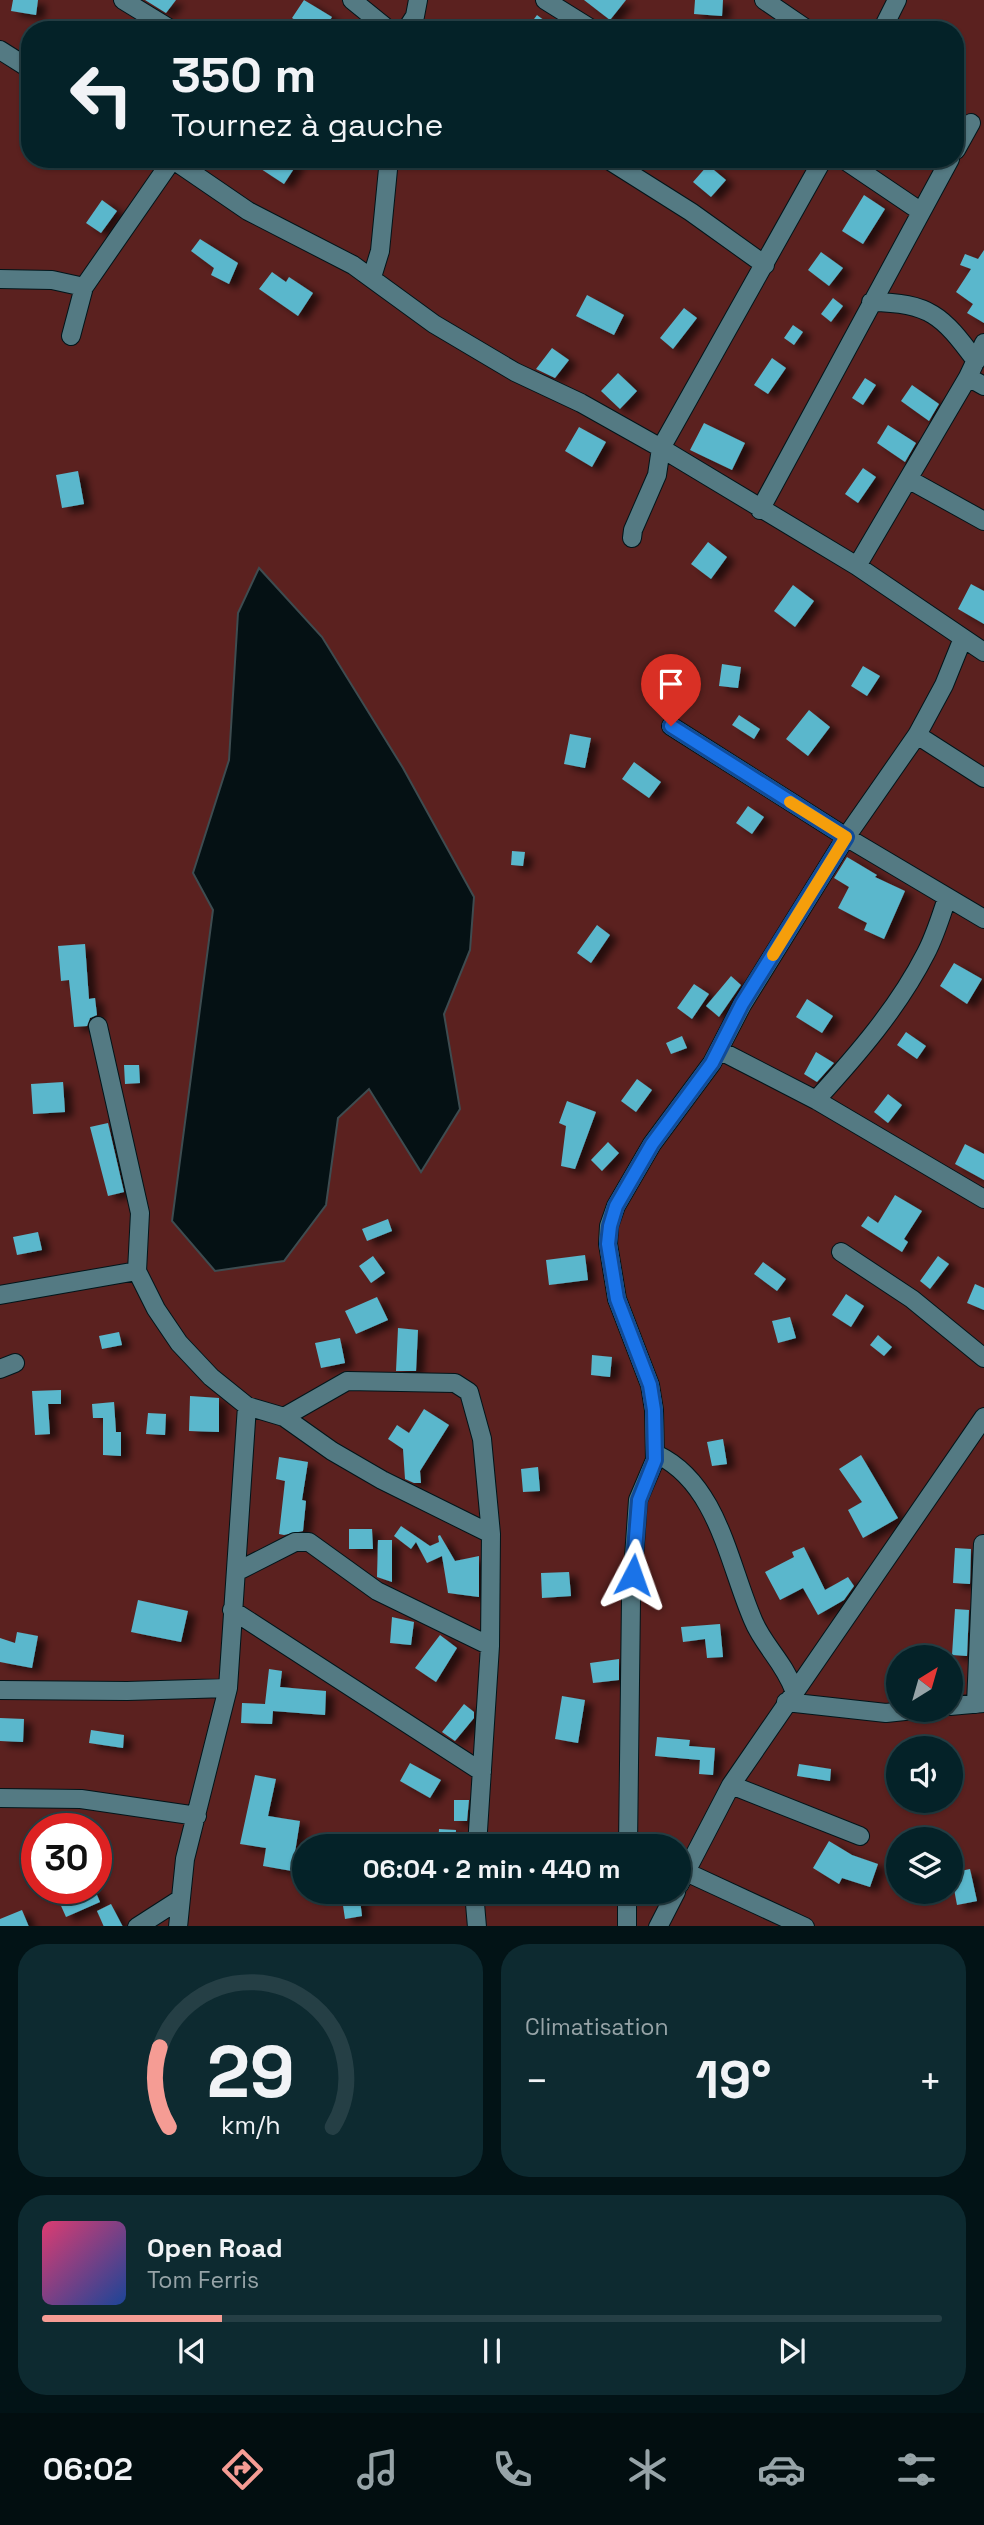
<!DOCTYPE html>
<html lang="fr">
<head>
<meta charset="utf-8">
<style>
	body { margin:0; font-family:"Space Grotesk",sans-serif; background:#0d2a30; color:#f1f3f6; height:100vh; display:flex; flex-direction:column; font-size:26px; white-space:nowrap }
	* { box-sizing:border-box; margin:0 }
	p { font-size:23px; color:#97a4a8 }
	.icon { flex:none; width:38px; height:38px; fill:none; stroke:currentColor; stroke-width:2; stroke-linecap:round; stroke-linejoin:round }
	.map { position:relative; height:1926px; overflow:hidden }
	.panel { display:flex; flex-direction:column; gap:18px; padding:18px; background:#021316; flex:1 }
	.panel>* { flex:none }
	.banner { position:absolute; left:21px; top:21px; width:943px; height:147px; border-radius:28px; box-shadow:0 2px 5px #0004,0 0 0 2px #253f45; background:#042228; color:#f1f3f6; overflow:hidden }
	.needle { width:46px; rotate:37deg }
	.tools { position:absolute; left:886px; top:1645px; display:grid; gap:14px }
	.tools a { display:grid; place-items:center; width:77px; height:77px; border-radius:50%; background:#042228; box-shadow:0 2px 5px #0004,0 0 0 2px #253f45; font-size:35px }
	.speed { position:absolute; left:21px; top:1813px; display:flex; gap:14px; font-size:35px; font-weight:700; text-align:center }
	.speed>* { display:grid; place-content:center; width:91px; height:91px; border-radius:50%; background:#042228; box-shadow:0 2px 5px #0004,0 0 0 2px #253f45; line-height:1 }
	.speed .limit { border:10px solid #d22; background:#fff; color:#111 }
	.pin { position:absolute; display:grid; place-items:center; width:60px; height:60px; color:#fff; margin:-72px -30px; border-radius:50% 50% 50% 0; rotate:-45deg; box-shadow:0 0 7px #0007 }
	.pin .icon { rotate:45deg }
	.me { position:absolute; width:77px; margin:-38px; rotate:4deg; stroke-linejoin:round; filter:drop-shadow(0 0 5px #0008) }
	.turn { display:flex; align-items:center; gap:24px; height:147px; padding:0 35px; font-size:32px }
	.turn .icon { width:91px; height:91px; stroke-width:2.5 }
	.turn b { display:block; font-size:49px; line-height:60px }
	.big { font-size:52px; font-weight:700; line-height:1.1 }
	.panel .widget { flex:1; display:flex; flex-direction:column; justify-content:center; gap:10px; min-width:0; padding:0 24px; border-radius:28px; background:#0d2a30 }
	.panel .dial { align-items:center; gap:0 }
	.dial svg { height:182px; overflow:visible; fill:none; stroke:#253f45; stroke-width:7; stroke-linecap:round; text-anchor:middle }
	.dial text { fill:#f1f3f6; stroke:none }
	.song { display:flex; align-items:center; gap:21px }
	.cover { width:84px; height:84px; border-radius:10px; background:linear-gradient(135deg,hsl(340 70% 55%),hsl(220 70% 35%)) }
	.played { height:7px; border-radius:4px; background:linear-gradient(90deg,#f59c94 20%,#253f45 20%) }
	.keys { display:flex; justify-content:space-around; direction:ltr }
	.heat { display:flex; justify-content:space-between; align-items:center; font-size:38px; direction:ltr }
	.panel .tiles { flex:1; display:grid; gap:18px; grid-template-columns:1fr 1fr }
	.widget:last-child { grid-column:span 2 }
	.trip { position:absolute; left:292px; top:1834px; width:399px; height:70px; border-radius:35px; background:#042228; box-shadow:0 2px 5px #0004,0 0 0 2px #253f45; font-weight:700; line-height:70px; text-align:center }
	.menu { display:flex; height:112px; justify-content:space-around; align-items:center; background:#020e10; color:#97a4a8 }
	.menu .icon { width:49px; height:49px }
	.menu .current { color:#f59c94 }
	.menu b { font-size:32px; color:#f1f3f6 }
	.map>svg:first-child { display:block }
	.green { fill:#5b211f; fill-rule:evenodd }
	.water { fill:#051114; stroke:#3e4c50; stroke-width:2 }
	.building { fill:#5ab7cc; filter:url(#shadow) }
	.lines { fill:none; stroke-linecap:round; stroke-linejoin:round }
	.minor-casing { stroke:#00151a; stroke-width:20 }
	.minor { stroke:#547a83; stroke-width:18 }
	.route-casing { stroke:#114b97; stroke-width:18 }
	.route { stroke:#1a73e8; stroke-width:12 }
	.slow { stroke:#f59e0b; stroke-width:12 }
</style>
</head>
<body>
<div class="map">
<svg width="984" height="1927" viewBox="0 0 984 1927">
	<defs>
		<filter id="shadow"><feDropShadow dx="8" dy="4.5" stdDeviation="3.5" flood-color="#0009"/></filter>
	</defs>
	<rect width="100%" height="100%" fill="#062e36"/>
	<path class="green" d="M0,0H984V1926L0,1927ZM30,30H956V159H30ZM898,1657H950V1710H898ZM898,1748H950V1801H898ZM37,1829H96V1888H37ZM898,1839H950V1892H898ZM304,1846H679V1892H304Z"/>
	<path class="water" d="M259,568L322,637L403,768L474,897L470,950L444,1014L460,1109L421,1172L369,1089L338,1118L326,1205L284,1261L215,1271L172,1221L213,910L193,873L229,760L238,613Z"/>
	<path class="building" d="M13,0H38L36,15L11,11Z
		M145,0H176L166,13Z
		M304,0L332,17L323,30H311L292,18Z
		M584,0H626L610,20Z
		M695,0H723L722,16L694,14Z
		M537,15L557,30H526Z
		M267,159H290L297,164L284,184L261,169Z
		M708,165L726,180L711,197L693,182Z
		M864,195L885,209L863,244L842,231Z
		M102,200L117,211L101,233L86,223Z
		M200,239L238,263L229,284L211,275L214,268L191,251Z
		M984,250V323L967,313L973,304L956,292L971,269L960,265L965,254L978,259Z
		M821,252L843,268L829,286L808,270Z
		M272,272L286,282L289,277L313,293L298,316L259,289Z
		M587,295L624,315L614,335L576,316Z
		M833,298L843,306L831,322L821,314Z
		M684,308L697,318L673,349L660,338Z
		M793,325L803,332L794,345L784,338Z
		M552,348L569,360L555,378L536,369Z
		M772,358L786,368L768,394L754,385Z
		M618,373L637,391L620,409L601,391Z
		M865,378L876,385L863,405L852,398Z
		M912,385L939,404L929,421L901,401Z
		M704,423L745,443L732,470L690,450Z
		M888,425L916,443L905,462L877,443Z
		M579,427L606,442L592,467L565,451Z
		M863,468L876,477L858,503L845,494Z
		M78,471L84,504L62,508L56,475Z
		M708,542L727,557L711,579L691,564Z
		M971,584L984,591V624L958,609Z
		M793,585L814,601L795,627L774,611Z
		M722,664L741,667L738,688L719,686Z
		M863,666L880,676L867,696L851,686Z
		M809,710L830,727L808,756L786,739Z
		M739,715L760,729L754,739L732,725Z
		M570,734L591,738L585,768L564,764Z
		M634,762L661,782L649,798L622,779Z
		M748,806L764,817L752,834L736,823Z
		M512,851L525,852L523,866L511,865Z
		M847,857L877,875L875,877L905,891L884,939L864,930L867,923L838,908L849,887L834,878Z
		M597,925L610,935L591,963L577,953Z
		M85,944L89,999L95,998L97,1015L90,1018L87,1026L74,1027L69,980L61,981L58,946Z
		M954,963L982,979L967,1004L940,986Z
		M731,976L741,985L719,1017L706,1006Z
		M694,984L709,994L692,1019L677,1008Z
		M807,999L833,1016L822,1033L796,1017Z
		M906,1032L926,1046L917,1059L897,1045Z
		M682,1036L687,1048L671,1054L666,1043Z
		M816,1052L834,1063L817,1082L804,1074Z
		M124,1065H139L140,1083L125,1084Z
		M637,1079L652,1090L636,1112L621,1101Z
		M63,1082L65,1112L33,1114L31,1084Z
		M888,1094L902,1105L888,1123L874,1112Z
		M567,1101L596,1112L575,1169L561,1166L566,1126L559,1123Z
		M108,1123L124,1192L108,1196L90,1127Z
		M608,1142L619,1153L602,1171L591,1160Z
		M965,1144L984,1154V1180L955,1164Z
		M895,1195L922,1211L904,1239L908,1242L902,1252L861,1226L868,1216L878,1223Z
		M388,1219L392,1231L367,1241L362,1229Z
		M38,1232L42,1250L17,1255L13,1237Z
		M585,1255L588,1280L549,1285L546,1260Z
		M373,1256L385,1273L371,1283L359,1266Z
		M938,1256L949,1264L930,1289L920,1281Z
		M763,1262L786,1279L777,1291L754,1274Z
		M975,1284L984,1288V1310L967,1303Z
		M846,1294L864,1306L851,1327L832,1315Z
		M377,1297L388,1320L356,1334L345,1311Z
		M790,1317L796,1338L778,1343L772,1321Z
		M398,1328L418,1330L416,1371H396Z
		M119,1332L122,1345L102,1349L99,1336Z
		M878,1335L892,1347L884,1356L870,1345Z
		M340,1338L345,1363L321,1368L315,1343Z
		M592,1355L612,1357L610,1377L591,1375Z
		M61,1390V1404H48L50,1434L35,1435L32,1391Z
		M190,1396L219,1398V1432L189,1431Z
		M114,1402L116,1432H121V1456L103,1455V1418H93L92,1404Z
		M424,1409L449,1425L420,1471L421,1483H414L405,1479L403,1449L388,1439L397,1425L409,1433Z
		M148,1413L166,1414L165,1435L146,1434Z
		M723,1439L727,1464L712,1466L707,1442Z
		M861,1455L898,1518L863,1538L848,1510L862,1502L839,1469Z
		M279,1457L308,1462L302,1500L306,1501L303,1531L284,1535L279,1534L285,1481L276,1479Z
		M538,1467L540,1491L523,1492L521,1469Z
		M401,1526L430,1546L439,1542L438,1536L440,1535L455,1561L479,1556V1597L448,1593L442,1556L427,1563L416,1542L411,1549L394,1536Z
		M349,1529H372L373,1549H349Z
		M378,1540H392V1582L377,1577Z
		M804,1547L825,1590L848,1577L854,1586L844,1600L818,1615L803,1588L780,1600L765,1572L794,1557L792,1552Z
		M955,1548L971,1549L970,1584L953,1583Z
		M569,1572L571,1596L542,1598L541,1573Z
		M138,1600L188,1611L181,1642L131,1632Z
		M955,1609L969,1610L967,1656L952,1655Z
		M392,1617L414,1622L411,1645L390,1643Z
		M720,1624L723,1657L707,1658L705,1639L683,1642L681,1627Z
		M17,1632L38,1636L32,1668L0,1662V1638L15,1643Z
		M440,1635L457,1648L436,1682L415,1668Z
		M619,1659V1680L593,1683L590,1663Z
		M269,1669L282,1671L280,1687L326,1691L325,1715L273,1711L272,1724L241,1723L242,1703L265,1704Z
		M562,1696L585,1700L578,1743L555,1739Z
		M464,1704L474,1712V1718L455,1741L442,1732Z
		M0,1718L24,1719L23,1742L0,1741Z
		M91,1730L124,1735L123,1748L89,1743Z
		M657,1737L690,1740L689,1746L715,1748L713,1775L699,1774L700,1760L655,1756Z
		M410,1763L441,1780L430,1798L400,1781Z
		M799,1764L831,1769L830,1781L797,1776Z
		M255,1775L276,1779L268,1816L300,1821L292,1871L263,1866L266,1848L240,1844Z
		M454,1800H469L467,1821H454Z
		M439,1829L456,1830L455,1846H438Z
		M829,1841L852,1855L878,1864L870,1887L842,1878L839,1884L813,1868Z
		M970,1869L977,1901L957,1905L951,1873Z
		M81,1888H94L100,1902L66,1917L58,1899Z
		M341,1892H359L362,1916L345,1919Z
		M111,1904L123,1927H104L97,1911Z
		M22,1910L29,1927H0V1919Z"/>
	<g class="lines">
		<g class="minor-casing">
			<path id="minor" d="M123,0L172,30
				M352,0L389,30
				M545,0L593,30
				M764,0L808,30
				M406,30L415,16L418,0
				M882,30L897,0
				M0,50L30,69
				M956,150L971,123
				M172,159L248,211L353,265L434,324L515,372L581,403L661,448L857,566L984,652
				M607,159L691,212L765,265
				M843,159L920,211
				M372,277L380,251L389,159
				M0,279L52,280L84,287
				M871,302C930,303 942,315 976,361
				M71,336L84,287L172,160
				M968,377L984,386
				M908,479L984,521
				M760,510L950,159
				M632,538L633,530L657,475L661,448L823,159
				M857,566L968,377L984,343
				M671,726L846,837L984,919
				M917,735L984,778
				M98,1026L140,1213L137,1271L156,1309L179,1343L211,1377L247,1406L284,1417L332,1451L382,1480L491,1534L490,1646L477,1846
				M719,1050L816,1100L984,1199
				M816,1100C857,1055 898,1008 926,953C935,936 941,916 947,898
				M841,1252L912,1299L984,1358
				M0,1295L137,1271
				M0,1369L15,1363
				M284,1417L347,1381L455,1383L469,1392L482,1439L491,1534
				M655,1460L658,1455C718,1484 729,1565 753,1620C763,1645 784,1662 794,1690
				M236,1572L295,1542H309L377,1591L490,1646
				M232,1610L482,1772
				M0,1690L127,1691L228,1688
				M786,1702L886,1713L914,1710
				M976,1704L983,1544
				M950,1706L984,1703
				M731,1785L860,1836
				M0,1798L81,1799L197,1816
				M628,1846L631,1600L638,1500L655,1460L654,1410L650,1385L617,1299L608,1244L609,1226L616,1206L652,1144L712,1063L742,1005L846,837L917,735L944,685L963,638
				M686,1872L805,1927
				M679,1885L731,1785L984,1417
				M474,1892L477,1927
				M137,1927L179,1900
				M178,1927L185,1859L228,1688L247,1406
				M627,1927V1892
				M658,1927L676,1892"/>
		</g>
		<use href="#minor" class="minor"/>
	</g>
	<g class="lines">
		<g class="route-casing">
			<path id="route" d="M633,1575L639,1500L655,1460L654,1410L650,1385L617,1299L608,1244L610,1226L616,1206L652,1144L712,1063L742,1004L846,837L671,726"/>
		</g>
		<use href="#route" class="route"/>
		<path class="slow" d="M773,955L846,837L790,802"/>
	</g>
</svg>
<div class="tools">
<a><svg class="needle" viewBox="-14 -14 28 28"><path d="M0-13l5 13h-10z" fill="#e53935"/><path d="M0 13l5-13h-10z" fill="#97a4a8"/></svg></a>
<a><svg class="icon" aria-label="sound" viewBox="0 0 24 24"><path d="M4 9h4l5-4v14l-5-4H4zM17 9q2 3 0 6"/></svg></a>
<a><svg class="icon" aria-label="layers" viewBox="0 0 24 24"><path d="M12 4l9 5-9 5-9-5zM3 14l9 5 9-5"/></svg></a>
</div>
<div class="speed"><div class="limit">30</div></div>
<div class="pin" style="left:671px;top:726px;background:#d93025"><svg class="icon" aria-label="arrive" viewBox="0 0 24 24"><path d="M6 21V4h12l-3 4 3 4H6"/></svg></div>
<svg class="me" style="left:633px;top:1575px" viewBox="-20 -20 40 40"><path d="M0-17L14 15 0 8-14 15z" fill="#1a73e8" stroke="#fff" stroke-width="4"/></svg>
<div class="trip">06:04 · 2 min · 440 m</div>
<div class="banner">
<div class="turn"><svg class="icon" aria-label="left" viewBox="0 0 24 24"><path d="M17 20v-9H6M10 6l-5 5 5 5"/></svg><div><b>350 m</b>Tournez à gauche</div></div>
</div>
</div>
<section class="panel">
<div class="tiles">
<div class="widget dial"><svg viewBox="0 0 100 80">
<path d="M14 69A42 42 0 1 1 86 69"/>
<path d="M14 69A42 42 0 0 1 10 34" stroke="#f59c94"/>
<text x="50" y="56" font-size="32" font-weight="700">29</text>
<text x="50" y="72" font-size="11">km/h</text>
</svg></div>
<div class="widget"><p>Climatisation</p>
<div class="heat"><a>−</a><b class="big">19°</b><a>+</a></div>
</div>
<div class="widget">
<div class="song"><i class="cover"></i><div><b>Open Road</b><p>Tom Ferris</p></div></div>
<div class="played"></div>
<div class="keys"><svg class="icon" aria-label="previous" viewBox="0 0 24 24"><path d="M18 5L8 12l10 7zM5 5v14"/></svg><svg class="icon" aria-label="pause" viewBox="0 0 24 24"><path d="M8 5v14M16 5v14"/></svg><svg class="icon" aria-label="next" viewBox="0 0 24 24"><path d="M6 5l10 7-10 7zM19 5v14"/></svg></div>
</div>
</div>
</section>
<nav class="menu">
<b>06:02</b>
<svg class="icon current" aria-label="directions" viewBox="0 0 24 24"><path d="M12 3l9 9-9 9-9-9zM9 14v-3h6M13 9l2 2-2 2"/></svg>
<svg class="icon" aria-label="music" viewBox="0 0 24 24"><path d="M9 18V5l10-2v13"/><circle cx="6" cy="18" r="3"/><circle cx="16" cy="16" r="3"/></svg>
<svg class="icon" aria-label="phone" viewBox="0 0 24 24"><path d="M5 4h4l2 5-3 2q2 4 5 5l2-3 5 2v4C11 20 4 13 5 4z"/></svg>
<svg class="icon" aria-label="climate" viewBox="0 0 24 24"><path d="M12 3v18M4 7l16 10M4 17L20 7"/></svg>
<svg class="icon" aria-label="car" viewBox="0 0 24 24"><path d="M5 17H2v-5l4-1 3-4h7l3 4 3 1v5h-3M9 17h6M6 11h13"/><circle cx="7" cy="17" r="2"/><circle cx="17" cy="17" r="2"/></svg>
<svg class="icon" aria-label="filters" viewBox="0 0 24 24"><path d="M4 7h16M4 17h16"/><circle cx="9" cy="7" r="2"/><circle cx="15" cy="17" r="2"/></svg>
</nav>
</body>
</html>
